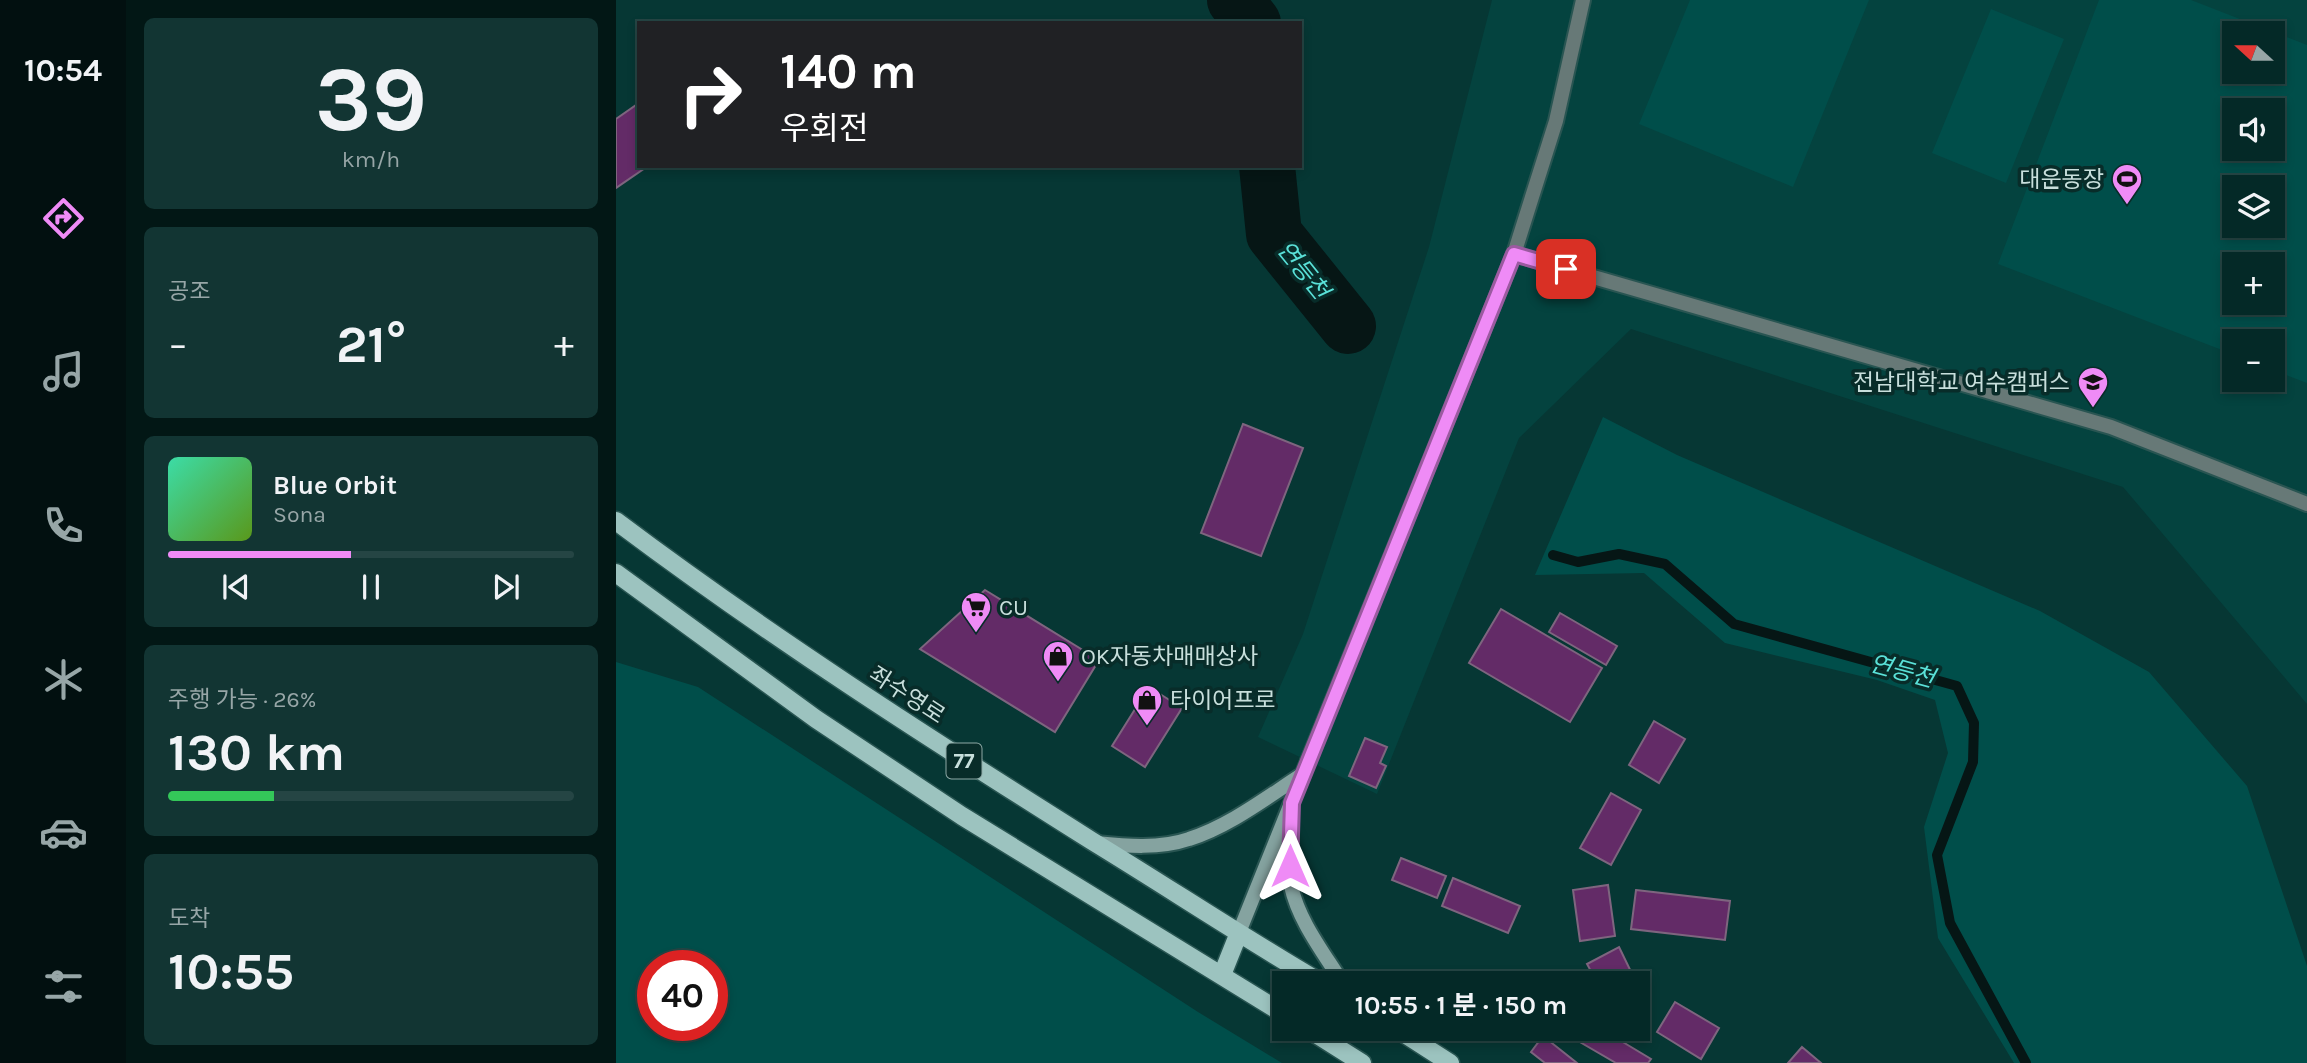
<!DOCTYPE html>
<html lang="ko">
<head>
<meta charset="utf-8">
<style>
	body { margin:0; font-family:Karla,"Noto Sans KR",sans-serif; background:#123533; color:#f1f3f6; height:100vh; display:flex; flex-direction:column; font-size:26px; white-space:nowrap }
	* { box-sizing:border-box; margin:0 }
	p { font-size:23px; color:#97a6a7 }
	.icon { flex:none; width:38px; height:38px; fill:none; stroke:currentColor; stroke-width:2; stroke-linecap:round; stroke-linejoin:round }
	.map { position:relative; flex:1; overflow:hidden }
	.panel { display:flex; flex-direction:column; gap:18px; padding:18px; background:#021715; width:490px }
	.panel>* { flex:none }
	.banner { position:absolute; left:21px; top:21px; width:665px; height:147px; border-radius:0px; box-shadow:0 4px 10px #0003,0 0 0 2px #254544; background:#202124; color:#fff; overflow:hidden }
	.needle { width:46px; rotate:291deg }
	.fabs { position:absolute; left:1606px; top:21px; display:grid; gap:14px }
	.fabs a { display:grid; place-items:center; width:63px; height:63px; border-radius:0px; background:#042927; box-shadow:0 4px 10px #0003,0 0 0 2px #254544; font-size:35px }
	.speed { position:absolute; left:21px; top:950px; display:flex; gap:14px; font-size:35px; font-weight:700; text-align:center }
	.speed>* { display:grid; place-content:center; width:91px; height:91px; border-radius:50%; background:#042927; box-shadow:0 4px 10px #0003,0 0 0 2px #254544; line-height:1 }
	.speed .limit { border:10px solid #d22; background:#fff; color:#111 }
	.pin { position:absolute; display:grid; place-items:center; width:60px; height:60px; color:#fff; margin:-30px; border-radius:14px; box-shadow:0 4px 10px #0006 }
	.me { position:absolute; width:77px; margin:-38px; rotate:0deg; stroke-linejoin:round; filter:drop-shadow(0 0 5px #0008) }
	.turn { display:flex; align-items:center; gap:24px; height:147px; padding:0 28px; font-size:32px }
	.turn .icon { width:91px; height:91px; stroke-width:2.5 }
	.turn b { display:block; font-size:49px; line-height:60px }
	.big { font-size:52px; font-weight:700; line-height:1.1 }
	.panel .tile { flex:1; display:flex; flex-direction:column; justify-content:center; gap:10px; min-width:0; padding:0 24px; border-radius:10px; background:#123533 }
	.panel .dial { align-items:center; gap:0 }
	.dial b { font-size:91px; line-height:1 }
	.song { display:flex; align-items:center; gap:21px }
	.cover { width:84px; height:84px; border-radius:10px; background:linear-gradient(135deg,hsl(160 70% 55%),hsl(90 70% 35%)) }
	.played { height:7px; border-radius:4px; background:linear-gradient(90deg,#ef8bf6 45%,#254544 45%) }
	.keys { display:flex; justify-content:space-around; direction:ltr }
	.heat { display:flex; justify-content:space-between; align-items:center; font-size:38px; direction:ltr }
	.charge { height:10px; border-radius:5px; background:linear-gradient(90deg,#34c759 26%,#254544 0) }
	.trip { position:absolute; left:656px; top:971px; width:378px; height:70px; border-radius:0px; background:#042927; box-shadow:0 4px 10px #0003,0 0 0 2px #254544; font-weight:700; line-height:70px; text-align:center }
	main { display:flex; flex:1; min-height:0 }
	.tab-bar { display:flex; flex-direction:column; width:126px; justify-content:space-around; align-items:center; background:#021010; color:#97a6a7 }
	.tab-bar .icon { width:49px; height:49px }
	.tab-bar .current { color:#ef8bf6 }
	.tab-bar b { font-size:32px; color:#f1f3f6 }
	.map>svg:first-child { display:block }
	.built { fill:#04433f; fill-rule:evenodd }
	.green { fill:#004e4a; fill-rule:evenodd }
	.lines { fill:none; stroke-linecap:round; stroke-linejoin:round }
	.stream { stroke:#061615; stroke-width:10 }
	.river { stroke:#061615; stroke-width:56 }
	.building { fill:#632b67; stroke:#7e657f; stroke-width:2 }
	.lane-casing { stroke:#295552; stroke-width:18 }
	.secondary-casing { stroke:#295552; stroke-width:18 }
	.primary-casing { stroke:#295552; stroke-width:21 }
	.lane { stroke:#677977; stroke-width:14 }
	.secondary { stroke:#85a3a0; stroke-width:14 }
	.primary { stroke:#9cc3bf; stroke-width:18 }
	.route-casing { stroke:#9b5aa0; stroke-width:18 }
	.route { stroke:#ef8bf6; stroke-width:12 }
	.labels { text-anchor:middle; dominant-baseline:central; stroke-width:7; stroke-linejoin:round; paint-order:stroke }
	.shield { fill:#082c29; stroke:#8ea9a6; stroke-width:2 }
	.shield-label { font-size:21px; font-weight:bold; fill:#c8dfdc }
	.poi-label { font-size:23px; fill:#c8dfdc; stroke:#082c29; text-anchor:start }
	.street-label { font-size:23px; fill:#c8dfdc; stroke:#082c29 }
	.water-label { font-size:24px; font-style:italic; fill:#5ae1d8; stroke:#082c29 }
</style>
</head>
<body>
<main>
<nav class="tab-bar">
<b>10:54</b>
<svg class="icon current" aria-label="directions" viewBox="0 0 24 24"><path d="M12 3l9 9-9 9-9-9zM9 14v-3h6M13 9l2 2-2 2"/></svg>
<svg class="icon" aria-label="music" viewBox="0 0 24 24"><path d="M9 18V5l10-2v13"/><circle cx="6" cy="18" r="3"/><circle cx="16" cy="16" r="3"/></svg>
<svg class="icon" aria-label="phone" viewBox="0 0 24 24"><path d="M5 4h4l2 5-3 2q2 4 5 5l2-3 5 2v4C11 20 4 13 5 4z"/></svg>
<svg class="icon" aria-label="climate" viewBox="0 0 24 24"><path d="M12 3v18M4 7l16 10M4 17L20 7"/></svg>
<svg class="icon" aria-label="car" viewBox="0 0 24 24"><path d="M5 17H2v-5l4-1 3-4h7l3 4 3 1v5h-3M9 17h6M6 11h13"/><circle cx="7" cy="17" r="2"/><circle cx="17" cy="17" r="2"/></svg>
<svg class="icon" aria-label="filters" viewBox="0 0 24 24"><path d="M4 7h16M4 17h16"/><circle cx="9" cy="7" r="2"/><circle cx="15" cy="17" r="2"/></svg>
</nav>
<section class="panel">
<div class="tile dial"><b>39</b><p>km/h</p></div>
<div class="tile"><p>공조</p>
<div class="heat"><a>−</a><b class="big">21°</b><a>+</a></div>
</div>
<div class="tile">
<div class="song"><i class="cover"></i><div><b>Blue Orbit</b><p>Sona</p></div></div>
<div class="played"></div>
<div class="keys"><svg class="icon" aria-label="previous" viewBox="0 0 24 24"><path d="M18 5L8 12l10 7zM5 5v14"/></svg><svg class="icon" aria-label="pause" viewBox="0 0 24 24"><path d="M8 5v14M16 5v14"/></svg><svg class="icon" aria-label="next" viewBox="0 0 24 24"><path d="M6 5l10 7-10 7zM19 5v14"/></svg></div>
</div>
<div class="tile"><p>주행 가능 · 26%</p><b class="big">130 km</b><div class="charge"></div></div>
<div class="tile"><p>도착</p><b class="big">10:55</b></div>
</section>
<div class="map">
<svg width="1691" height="1063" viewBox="0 0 1691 1063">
	<rect width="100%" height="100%" fill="#063734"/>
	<path class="built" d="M876,0H1691V704L1507,487L1015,329L903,438L761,794L642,737L687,634L813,247ZM1619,33H1657V72H1619ZM1619,110H1657V149H1619ZM1619,187H1657V226H1619ZM1619,264H1657V303H1619ZM1619,341H1657V380H1619Z"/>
	<path class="green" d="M1074,0H1253L1177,187L1023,124Z
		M1483,0H1575L1691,45V383L1657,370V341H1619V355L1382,264ZM1619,33H1657V72H1619ZM1619,110H1657V149H1619ZM1619,187H1657V226H1619ZM1619,264H1657V303H1619Z
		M1375,9L1448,39L1390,183L1316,153Z
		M987,417L1061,455L1424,611L1533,672L1631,786L1691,966V1063H1398L1322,938L1308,827L1332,753L1319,700L1261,680L1109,643L1028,573L919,575Z
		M0,662L82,687L582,1012L666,1063H0ZM37,966H96V1026H37Z"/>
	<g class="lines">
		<path class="stream" d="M937,555L962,562L1003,554L1049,564L1118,624L1341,686L1358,723L1357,762L1321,855L1334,923L1410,1063"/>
		<path class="river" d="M619,0L637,23
			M651,166L658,234L732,326"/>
	</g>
	<path class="building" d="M23,103V166H32L0,188V119Z
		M627,424L687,448L645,556L585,533Z
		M369,590L483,660L439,732L304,649Z
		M885,609L986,668L954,722L853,663Z
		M944,613L1001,646L990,665L933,632Z
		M533,687L566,708L529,767L496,746Z
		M1038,721L1069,739L1043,783L1013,765Z
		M749,738L771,747L764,763L770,766L760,788L733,776Z
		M995,793L1025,810L995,865L964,848Z
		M785,858L830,876L821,898L776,880Z
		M837,878L904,906L892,933L826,906Z
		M992,885L999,936L964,941L957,890Z
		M1020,890L1114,901L1109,940L1015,929Z
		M1003,947L1021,984H982L971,964Z
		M1059,1002L1103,1028L1085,1059L1041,1032Z
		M949,1029H985L1035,1059L1032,1063H1000L957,1038Z
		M927,1036L961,1063H929L915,1052Z
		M1186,1047L1205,1063H1172Z"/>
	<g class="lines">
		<g class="lane-casing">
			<path id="lane" d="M898,254L1495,427L1691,504
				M692,761L898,254L940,121L967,0"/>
		</g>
		<g class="secondary-casing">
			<path id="secondary" d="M675,803C674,830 670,860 675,886C683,922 708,953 727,984
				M480,843C510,846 544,849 573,839C614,826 651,797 687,774
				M622,935L692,761"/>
		</g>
		<g class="primary-casing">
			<path id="primary" d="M0,521C153,636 314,739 476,841C553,888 628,938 707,984
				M0,573L200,719L346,816L668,1014
				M606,975L622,935
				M692,1029L746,1063
				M781,1029L834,1063"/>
		</g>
		<use href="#lane" class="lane"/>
		<use href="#secondary" class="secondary"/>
		<use href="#primary" class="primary"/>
	</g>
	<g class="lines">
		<g class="route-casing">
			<path id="route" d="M674,866L676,803L898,254L950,269"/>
		</g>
		<use href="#route" class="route"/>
	</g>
	<defs>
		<g id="stadium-pin" transform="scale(1.575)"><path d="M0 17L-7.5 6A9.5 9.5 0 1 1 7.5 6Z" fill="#ef8bf6" stroke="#082c29"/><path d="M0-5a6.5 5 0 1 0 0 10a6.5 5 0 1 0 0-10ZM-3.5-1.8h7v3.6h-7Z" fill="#111"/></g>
		<g id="university-pin" transform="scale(1.575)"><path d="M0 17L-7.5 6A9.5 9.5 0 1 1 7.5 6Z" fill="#ef8bf6" stroke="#082c29"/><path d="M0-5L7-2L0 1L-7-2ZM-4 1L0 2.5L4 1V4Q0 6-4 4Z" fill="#111"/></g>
		<g id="supermarket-pin" transform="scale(1.575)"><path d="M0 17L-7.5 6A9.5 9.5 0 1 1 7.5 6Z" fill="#ef8bf6" stroke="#082c29"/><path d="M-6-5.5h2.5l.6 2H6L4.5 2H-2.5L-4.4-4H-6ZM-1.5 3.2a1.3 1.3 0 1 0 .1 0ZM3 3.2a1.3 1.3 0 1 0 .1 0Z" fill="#111"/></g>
		<g id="shop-pin" transform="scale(1.575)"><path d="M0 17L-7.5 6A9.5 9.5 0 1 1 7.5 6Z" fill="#ef8bf6" stroke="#082c29"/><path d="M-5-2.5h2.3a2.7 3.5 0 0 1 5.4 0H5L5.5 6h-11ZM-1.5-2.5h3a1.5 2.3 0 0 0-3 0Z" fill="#111"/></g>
	</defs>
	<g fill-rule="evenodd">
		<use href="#stadium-pin" x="1511" y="179"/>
		<use href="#university-pin" x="1477" y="382"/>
		<use href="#supermarket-pin" x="360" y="607"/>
		<use href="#shop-pin" x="442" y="656"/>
		<use href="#shop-pin" x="531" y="700"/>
	</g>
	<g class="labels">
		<rect class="shield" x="330.5" y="743.5" width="35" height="35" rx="5"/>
		<g class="shield-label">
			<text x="348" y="761">77</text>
		</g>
		<g class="poi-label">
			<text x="1488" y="179" text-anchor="end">대운동장</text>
			<text x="1454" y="382" text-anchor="end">전남대학교 여수캠퍼스</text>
			<text x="383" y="607">CU</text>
			<text x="465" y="656">OK자동차매매상사</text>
			<text x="554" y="700">타이어프로</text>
		</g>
		<g class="street-label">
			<text transform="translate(291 695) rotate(33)">좌수영로</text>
		</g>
		<g class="water-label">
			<text transform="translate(687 270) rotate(51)">연등천</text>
			<text transform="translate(1286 671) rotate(15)">연등천</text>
		</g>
	</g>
</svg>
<div class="fabs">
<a><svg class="needle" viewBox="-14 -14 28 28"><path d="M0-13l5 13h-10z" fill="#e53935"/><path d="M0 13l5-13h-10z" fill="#97a6a7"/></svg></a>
<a><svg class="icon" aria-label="sound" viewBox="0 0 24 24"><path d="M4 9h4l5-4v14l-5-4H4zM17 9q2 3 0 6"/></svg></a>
<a><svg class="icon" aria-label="layers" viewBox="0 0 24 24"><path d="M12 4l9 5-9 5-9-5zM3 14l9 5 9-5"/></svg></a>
<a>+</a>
<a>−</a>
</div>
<div class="speed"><div class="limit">40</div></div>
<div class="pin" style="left:950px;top:269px;background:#d93025"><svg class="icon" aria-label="arrive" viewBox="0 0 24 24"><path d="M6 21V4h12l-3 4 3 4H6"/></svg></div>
<svg class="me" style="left:674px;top:866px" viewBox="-20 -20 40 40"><path d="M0-17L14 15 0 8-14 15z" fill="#ef8bf6" stroke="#fff" stroke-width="4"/></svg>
<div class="trip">10:55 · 1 분 · 150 m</div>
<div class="banner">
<div class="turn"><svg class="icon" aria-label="right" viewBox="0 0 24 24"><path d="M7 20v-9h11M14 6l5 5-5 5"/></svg><div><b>140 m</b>우회전</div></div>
</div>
</div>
</main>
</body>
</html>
